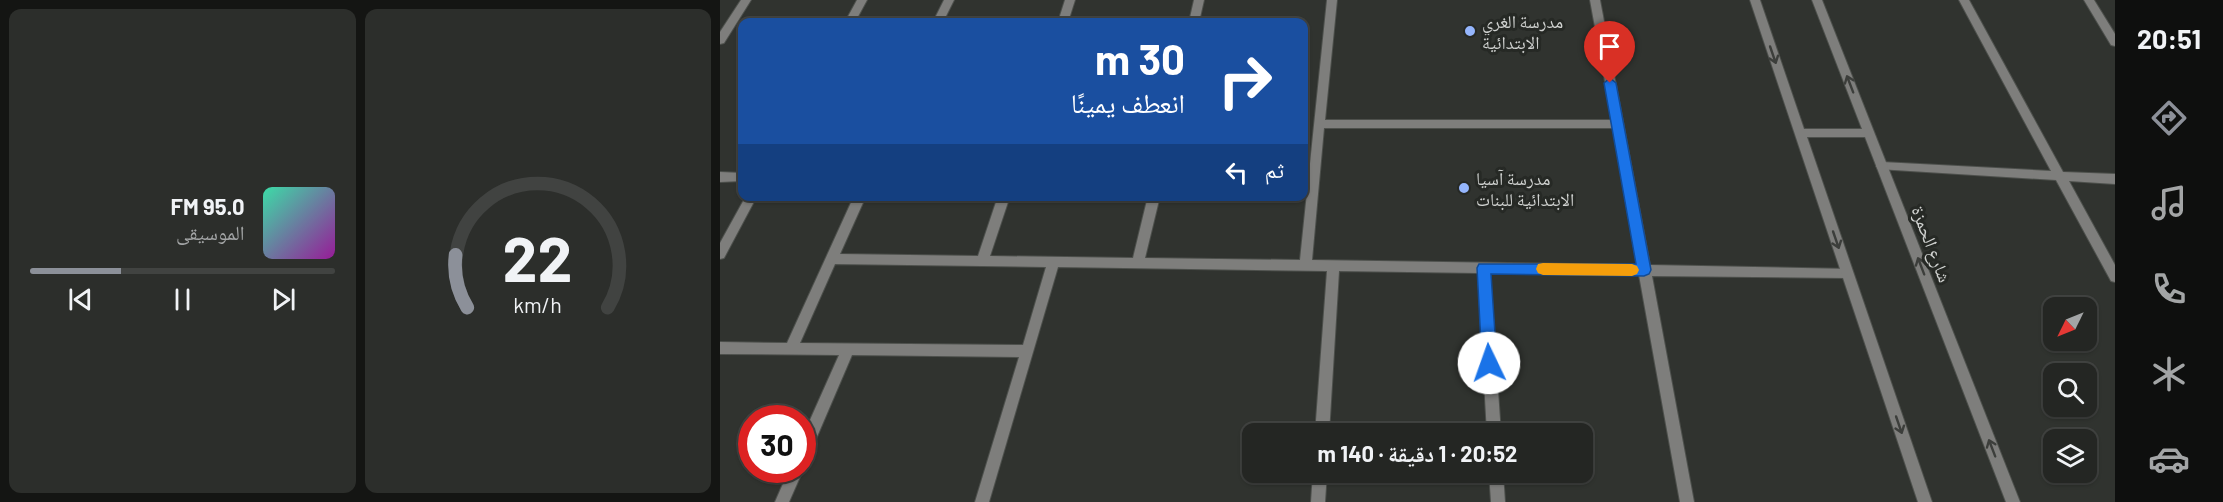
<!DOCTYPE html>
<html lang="ar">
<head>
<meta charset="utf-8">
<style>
	body { margin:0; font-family:Barlow,"Noto Naskh Arabic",sans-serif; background:#2c2e2b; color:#f1f3f6; direction:rtl; height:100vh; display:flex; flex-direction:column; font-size:22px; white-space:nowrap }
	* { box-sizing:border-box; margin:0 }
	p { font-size:20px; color:#a3a5a6 }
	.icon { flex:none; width:33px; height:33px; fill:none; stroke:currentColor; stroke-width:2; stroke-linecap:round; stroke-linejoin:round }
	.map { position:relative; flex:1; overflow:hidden; direction:ltr }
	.drawer { display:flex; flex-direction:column; gap:9px; padding:9px; background:#141513; width:720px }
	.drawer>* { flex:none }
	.top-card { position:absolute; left:18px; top:18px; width:570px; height:183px; border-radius:12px; box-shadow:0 2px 4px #0004,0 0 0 2px #414341; direction:rtl; background:#1a4fa0; color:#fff; overflow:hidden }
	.needle { width:39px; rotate:227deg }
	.fabs { position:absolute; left:1323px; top:297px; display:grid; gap:12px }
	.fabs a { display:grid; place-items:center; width:54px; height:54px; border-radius:12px; background:#242623; box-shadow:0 2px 4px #0004,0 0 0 2px #414341; font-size:30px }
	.speed { position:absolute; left:18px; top:405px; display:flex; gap:12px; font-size:30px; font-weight:700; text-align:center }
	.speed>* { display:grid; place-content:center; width:78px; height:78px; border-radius:50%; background:#242623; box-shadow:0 2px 4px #0004,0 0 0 2px #414341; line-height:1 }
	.speed .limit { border:9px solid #d22; background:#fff; color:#111 }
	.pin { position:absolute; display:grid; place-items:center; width:51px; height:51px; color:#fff; margin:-62px -26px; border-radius:50% 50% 50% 0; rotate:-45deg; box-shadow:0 0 6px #0007 }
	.pin .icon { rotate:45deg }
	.me { position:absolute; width:66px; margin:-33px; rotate:357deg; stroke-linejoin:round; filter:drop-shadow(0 0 4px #0008) }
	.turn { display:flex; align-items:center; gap:21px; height:126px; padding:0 24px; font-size:27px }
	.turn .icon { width:78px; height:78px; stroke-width:2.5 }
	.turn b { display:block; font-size:42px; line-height:51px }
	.then { display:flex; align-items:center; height:57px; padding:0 24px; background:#0003; gap:12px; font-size:22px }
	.drawer .card { flex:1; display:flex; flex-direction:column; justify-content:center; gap:9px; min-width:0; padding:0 21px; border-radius:12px; background:#2c2e2b }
	.drawer .dial { align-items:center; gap:0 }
	.dial svg { height:156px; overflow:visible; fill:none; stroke:#414341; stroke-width:7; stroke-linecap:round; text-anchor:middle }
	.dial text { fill:#f1f3f6; stroke:none }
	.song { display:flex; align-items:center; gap:18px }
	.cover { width:72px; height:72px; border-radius:9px; background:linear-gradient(135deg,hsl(160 70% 55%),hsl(300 70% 35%)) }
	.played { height:6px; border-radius:3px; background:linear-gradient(90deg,#8c9099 30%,#414341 30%) }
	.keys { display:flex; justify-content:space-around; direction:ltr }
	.drawer .tiles { flex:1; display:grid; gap:9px; grid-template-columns:repeat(2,1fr) }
	.trip { position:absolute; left:522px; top:423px; width:351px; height:60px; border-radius:12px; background:#242623; box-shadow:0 2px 4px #0004,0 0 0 2px #414341; font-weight:700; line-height:60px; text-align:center; direction:rtl }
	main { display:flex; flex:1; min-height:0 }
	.dock { display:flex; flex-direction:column; width:108px; justify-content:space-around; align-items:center; background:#0e0f0e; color:#a3a5a6 }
	.dock .icon { width:42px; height:42px }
	.dock .active { color:#8c9099 }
	.dock b { font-size:27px; color:#f1f3f6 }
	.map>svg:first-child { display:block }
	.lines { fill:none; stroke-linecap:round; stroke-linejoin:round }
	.minor-casing { stroke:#4d504c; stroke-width:2 }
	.tertiary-casing { stroke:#4d504c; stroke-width:2 }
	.minor { fill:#7e7e7c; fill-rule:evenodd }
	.tertiary { fill:#7e7e7c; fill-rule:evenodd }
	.oneway { stroke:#3c3e3b }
	.route { fill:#1a73e8; stroke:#114b97; stroke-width:1.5 }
	.slow { fill:#f59e0b }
	.poi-dot { fill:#95b6fd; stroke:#262925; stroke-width:2 }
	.labels { text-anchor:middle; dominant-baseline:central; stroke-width:6; stroke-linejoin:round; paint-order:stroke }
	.poi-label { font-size:18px; fill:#d0d2d0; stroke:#262925; text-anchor:start }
	.street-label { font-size:18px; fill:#d0d2d0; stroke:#262925 }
</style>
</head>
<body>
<main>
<nav class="dock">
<b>20:51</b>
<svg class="icon active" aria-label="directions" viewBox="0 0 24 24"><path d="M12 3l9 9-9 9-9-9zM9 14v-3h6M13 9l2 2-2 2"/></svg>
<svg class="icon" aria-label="music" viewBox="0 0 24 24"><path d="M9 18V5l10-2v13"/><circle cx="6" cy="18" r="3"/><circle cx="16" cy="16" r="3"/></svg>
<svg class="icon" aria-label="phone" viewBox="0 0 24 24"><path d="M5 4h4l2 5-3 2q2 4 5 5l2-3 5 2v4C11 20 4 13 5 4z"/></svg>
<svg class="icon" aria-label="climate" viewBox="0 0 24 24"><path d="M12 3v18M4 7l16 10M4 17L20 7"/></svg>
<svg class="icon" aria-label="car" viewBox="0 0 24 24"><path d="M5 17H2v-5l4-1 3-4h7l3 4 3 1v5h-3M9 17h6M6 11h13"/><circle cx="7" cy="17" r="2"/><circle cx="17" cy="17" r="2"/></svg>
</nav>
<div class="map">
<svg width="1395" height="502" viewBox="0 0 1395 502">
	<rect width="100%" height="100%" fill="#30332f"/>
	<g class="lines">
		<g class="minor-casing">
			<path id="minor" d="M21,0H31L4,43L0,44V32Z
				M137,0H147L135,22H125Z
				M224,0H234L223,22H213Z
				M345,0H355L348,22H338Z
				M474,0H484L479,22H469Z
				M607,0H617L605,120H892L870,0H880L930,265L1131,269L1133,273L1131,277L1127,278L932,276L974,502H960L919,275L770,273L781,434H767L758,273L619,271L609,434H595L607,271L338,267L269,502H255L299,357L132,355L87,460L82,462V438L119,355L0,354V342L67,343L134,196H146L120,254L258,256L278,196H290L270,256L413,258L428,196H440L425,258L580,260ZM604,128H893L917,265L592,260ZM115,264L326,267L303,345L80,343Z
				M1239,0H1249L1343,172L1395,174V184L1349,181L1395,265V282L1391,281L1336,180L1158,169L1156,166L1162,162L1331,171Z
				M1364,0H1374L1395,34V46L1391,45Z
				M0,172L22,173V181L0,182Z
				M26,196H37L4,258L0,259V243Z
				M82,469L83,470L69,502H55L69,470Z
				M593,472H607L605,502H591Z
				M769,472H783L785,502H771Z"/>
		</g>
		<g class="tertiary-casing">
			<path id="tertiary" d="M1030,0H1040L1084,129H1142L1092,0H1102L1300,502H1286L1145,137H1087L1212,502H1198Z"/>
		</g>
		<use href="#minor" class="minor"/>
		<use href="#tertiary" class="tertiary"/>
	</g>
	<defs><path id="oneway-shaft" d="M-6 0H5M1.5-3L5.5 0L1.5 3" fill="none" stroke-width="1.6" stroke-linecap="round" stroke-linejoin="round" transform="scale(1.5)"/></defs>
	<g class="oneway">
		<use href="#oneway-shaft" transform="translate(1053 55) rotate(71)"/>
		<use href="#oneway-shaft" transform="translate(1130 84) rotate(-111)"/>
		<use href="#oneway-shaft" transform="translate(1116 240) rotate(71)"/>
		<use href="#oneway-shaft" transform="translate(1201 266) rotate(-111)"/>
		<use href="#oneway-shaft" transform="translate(1179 425) rotate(71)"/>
		<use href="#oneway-shaft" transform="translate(1272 448) rotate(-111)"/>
	</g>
	<path class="route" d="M890,78L896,83L931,270L929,274L924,276L771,274L777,363L775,367L769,369L764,367L762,363L757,268L759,264H916L884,83Z"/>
	<path class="slow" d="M823,263L912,264L917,266L919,270L917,274L912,276L823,275L818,273L816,269L818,264Z"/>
	<g class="poi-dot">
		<circle cx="750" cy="31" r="6"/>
		<circle cx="744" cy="188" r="6"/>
	</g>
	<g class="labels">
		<g class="poi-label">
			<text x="762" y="21">مدرسة الغري<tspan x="762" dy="21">الابتدائية</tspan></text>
			<text x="756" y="178">مدرسة آسيا<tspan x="756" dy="21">الابتدائية للبنات</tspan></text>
		</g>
		<g class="street-label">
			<text transform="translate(1212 244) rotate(69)">شارع الحمزة</text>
		</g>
	</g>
</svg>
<div class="fabs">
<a><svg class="needle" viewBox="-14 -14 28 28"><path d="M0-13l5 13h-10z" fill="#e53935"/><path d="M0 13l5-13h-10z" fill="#a3a5a6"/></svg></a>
<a><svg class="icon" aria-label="search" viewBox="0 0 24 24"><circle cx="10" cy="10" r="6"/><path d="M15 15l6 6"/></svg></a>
<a><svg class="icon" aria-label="layers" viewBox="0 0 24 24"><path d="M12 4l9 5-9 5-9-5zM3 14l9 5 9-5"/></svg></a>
</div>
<div class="speed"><div class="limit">30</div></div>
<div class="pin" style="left:890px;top:83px;background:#d93025"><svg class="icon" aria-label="arrive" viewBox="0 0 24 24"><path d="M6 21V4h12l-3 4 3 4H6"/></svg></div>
<svg class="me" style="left:769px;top:363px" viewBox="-20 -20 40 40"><circle r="19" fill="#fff"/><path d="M0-13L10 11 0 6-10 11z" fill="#1a73e8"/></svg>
<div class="trip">20:52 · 1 دقيقة · 140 m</div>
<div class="top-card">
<div class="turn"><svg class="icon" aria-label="right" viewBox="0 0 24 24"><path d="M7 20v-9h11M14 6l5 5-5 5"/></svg><div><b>30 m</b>انعطف يمينًا</div></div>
<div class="then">ثم<svg class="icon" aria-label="left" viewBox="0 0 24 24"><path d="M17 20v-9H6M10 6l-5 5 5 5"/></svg></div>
</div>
</div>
<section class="drawer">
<div class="tiles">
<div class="card dial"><svg viewBox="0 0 100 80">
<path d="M14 69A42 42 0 1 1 86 69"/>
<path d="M14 69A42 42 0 0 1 8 42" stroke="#8c9099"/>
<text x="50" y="56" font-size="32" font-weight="700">22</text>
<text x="50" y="72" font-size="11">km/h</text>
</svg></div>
<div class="card">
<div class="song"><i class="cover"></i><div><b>95.0 FM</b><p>الموسيقى</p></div></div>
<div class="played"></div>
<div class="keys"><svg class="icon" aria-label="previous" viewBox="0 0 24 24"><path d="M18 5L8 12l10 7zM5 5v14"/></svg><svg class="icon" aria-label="pause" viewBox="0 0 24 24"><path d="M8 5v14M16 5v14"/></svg><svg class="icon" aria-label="next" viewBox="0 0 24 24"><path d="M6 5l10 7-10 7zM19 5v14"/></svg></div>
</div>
</div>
</section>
</main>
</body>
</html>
